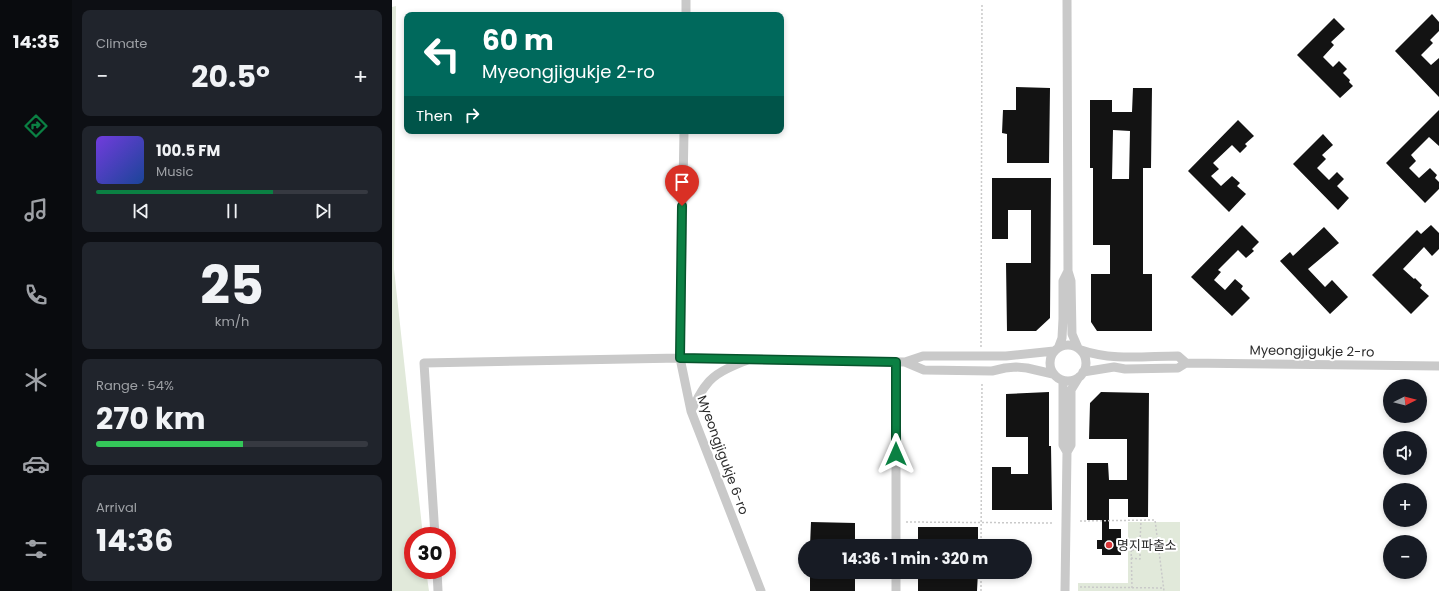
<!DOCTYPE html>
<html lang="en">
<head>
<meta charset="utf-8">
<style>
	body { margin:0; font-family:Poppins,"Noto Sans KR",sans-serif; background:#20242c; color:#f1f3f6; height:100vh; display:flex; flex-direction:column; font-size:15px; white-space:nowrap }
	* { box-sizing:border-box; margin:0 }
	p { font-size:13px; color:#9ea1a6 }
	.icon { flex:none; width:22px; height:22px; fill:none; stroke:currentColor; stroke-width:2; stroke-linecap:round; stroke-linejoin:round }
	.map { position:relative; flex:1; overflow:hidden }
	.drawer { display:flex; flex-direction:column; gap:10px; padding:10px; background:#0d0f14; width:320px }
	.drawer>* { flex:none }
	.top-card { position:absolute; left:12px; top:12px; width:380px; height:122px; border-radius:8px; box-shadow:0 2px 6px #0003; background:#00695c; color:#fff; overflow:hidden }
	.needle { width:26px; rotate:84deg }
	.buttons { position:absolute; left:991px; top:379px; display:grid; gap:8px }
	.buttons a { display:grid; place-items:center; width:44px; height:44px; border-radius:50%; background:#171b24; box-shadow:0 2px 6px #0003; font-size:20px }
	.speed { position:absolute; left:12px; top:527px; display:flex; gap:8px; font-size:20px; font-weight:700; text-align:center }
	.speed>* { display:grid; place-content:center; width:52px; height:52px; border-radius:50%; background:#171b24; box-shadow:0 2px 6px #0003; line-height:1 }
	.speed .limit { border:6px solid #d22; background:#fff; color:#111 }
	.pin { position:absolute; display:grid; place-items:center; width:34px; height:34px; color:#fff; margin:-41px -17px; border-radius:50% 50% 50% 0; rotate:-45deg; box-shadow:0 0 4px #0007 }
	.pin .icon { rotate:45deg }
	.me { position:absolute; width:44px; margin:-22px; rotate:0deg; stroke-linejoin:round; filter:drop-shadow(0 0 3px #0008) }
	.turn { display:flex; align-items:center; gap:14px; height:84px; padding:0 12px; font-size:18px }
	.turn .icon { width:52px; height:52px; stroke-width:2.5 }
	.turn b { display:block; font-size:28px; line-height:34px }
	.then { display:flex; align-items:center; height:38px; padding:0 12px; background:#0003; gap:8px; font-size:15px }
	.big { font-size:30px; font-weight:700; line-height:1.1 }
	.drawer .widget { flex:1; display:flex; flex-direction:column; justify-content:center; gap:6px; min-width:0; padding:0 14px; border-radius:8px; background:#20242c }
	.drawer .dial { align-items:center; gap:0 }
	.dial b { font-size:52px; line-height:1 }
	.song { display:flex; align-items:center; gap:12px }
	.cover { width:48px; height:48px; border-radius:6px; background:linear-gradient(135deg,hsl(260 70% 55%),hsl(220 70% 35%)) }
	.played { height:4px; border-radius:2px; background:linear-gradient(90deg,#0b8043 65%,#363941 65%) }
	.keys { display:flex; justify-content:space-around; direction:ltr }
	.heat { display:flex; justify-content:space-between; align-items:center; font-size:22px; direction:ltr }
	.charge { height:6px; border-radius:3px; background:linear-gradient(90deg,#34c759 54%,#363941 0) }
	.trip { position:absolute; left:406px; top:539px; width:234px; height:40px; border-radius:20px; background:#171b24; box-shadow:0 2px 6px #0003; font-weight:700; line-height:40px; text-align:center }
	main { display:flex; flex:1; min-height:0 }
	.tab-bar { display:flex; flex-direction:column; width:72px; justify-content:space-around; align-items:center; background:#090b0e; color:#9ea1a6 }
	.tab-bar .icon { width:28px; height:28px }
	.tab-bar .current { color:#0b8043 }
	.tab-bar b { font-size:18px; color:#f1f3f6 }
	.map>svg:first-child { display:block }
	.green { fill:#e1e9da }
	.building { fill:#131313; fill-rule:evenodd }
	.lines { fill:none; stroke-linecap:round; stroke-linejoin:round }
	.path { stroke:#c9c9c9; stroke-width:1.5; stroke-dasharray:2 2; stroke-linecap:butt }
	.minor { stroke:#c9c9c9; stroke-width:9 }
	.route-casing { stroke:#07532c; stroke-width:10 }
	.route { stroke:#0b8043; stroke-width:7 }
	.poi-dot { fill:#da3738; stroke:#fff; stroke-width:1.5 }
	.labels { text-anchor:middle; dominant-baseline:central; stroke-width:4; stroke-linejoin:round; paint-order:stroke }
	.street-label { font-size:13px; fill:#2c2c2c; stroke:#fff }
	.poi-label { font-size:13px; fill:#2c2c2c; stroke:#fff; text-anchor:start }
</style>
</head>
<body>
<main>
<nav class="tab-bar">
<b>14:35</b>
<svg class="icon current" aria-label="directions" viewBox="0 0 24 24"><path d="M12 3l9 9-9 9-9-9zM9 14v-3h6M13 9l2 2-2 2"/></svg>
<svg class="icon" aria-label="music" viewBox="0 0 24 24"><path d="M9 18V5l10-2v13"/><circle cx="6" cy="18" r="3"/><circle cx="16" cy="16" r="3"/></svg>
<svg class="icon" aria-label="phone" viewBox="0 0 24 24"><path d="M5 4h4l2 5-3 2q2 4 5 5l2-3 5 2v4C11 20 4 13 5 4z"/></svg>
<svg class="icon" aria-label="climate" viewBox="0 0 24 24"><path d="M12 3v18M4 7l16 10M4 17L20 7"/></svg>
<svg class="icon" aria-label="car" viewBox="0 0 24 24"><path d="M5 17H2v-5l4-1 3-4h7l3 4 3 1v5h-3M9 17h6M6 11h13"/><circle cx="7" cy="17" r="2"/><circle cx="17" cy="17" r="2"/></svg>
<svg class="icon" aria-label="filters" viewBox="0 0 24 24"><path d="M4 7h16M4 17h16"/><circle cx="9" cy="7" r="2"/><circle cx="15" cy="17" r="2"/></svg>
</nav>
<section class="drawer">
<div class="widget"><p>Climate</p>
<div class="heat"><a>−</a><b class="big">20.5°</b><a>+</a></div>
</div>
<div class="widget">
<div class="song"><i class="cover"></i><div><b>100.5 FM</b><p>Music</p></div></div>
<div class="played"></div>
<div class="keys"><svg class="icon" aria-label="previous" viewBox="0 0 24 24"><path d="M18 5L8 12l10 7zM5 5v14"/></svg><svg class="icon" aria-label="pause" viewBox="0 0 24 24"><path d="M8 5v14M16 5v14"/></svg><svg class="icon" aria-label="next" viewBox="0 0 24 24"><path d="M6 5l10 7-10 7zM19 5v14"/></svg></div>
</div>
<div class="widget dial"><b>25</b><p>km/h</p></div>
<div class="widget"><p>Range · 54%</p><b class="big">270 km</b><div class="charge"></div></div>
<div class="widget"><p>Arrival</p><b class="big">14:36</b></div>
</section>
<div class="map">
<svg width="1047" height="591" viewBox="0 0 1047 591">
	<rect width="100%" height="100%" fill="#fff"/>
	<path class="green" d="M4,6L2,269L31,536H21V570H34L37,591H0V7Z
		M736,522H788V591H686V583H736Z"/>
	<path class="building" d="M1040,14L1047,22V31L1038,40L1041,43L1029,55L1039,65L1047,58V97L1003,51Z
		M942,18L953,29L939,42L942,45L931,57L941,67L947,61L955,69L951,73L958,80L957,82L961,86L948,98L905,55Z
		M624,87L658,88L657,163H615V134L610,133L611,110H624Z
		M741,88H760L759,168H751V274H760V331H705L699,322V274H718V245H701V168H698V100H720V112H740ZM721,130L738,131L737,179H720Z
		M1047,110V146L1037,137L1019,155L1024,161L1017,168L1027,178L1038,168L1045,175L1043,178L1047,182V189L1033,203L994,163Z
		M846,120L862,136L853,144L855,146L848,153L840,145L821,163L827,169L819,176L829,186L840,176L848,183L845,186L854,194L837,212L796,171Z
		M931,134L941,145L930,155L934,159L925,168L937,180L945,172L952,179L945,186L957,198L946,210L901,164Z
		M600,178H659L658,318L644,331H615L614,263H639V210H616V239H600Z
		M850,225L867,242L860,249L862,251L854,258L846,250L826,270L829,272L822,280L833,290L843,279L851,286L849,289L858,298L840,316L799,277Z
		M1039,225L1047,233V249L1040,256L1032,247L1011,269L1022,279L1023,278L1030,285L1028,288L1037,296L1019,314L980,275L1025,230L1029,234Z
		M932,227L947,243L916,269L933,287L940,280L956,297L938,314L888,261L898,252L901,256Z
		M657,392V446H659L660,510H600V467H619V474H636V437H614V394Z
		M709,392L757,393L756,517H736V499H717V529H729V555H710V549H705V540H710V520H695V463H716L717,480H735V439H697L698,403Z
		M419,522L463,523V546H418Z
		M526,527H586V546H526Z
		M418,572H463V591H418Z
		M526,572H586L585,591H526Z"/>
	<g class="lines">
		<path class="path" d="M589,347L590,4
			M688,521L763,520L772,591
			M514,522L660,523
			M589,546L590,382
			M740,550H748
			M739,558L748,559V542
			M688,587L771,588
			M740,588L739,542H748L749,520
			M589,591V572"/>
		<path class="minor" d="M675,0L676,271
			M294,15V0
			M292,131L288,358L299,411L369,591
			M658 363a18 18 0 1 1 36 0a18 18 0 1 1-36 0Z
			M667,346L670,338L671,319V281L676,271L679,281L680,334L686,348
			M689,350C720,361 754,356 786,356L794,363L786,368L733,369L722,367L691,372
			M794,363L1047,366
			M661,374L635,368L624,367L613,368L600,371L532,370L513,362L531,356H614L662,351
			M671,381V445L675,452L679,445V390L687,377
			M299,411C304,402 308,392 315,384C324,372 341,366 355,360
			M43,536L32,363L288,358L513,362
			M504,546V362
			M45,570L46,591
			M504,591V572
			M673,591L675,452"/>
	</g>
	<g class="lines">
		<g class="route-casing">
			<path id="route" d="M290,206L288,358L504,362V454"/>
		</g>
		<use href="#route" class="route"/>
	</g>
	<circle class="poi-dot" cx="717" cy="545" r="4"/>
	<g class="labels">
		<g class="street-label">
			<text transform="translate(920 351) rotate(1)">Myeongjigukje 2-ro</text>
			<text transform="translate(331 455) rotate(70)">Myeongjigukje 6-ro</text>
		</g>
		<g class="poi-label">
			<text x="725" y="545">명지파출소</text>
		</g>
	</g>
</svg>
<div class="buttons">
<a><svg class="needle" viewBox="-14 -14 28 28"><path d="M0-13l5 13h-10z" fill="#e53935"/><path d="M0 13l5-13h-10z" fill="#9ea1a6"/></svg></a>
<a><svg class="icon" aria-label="sound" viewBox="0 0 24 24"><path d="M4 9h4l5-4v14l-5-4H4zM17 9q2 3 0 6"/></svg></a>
<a>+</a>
<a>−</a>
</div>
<div class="speed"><div class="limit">30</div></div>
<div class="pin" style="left:290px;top:206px;background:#d93025"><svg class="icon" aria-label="arrive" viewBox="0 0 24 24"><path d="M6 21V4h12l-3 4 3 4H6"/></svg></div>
<svg class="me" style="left:504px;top:454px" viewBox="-20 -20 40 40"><path d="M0-17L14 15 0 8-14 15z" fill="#0b8043" stroke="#fff" stroke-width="4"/></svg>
<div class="trip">14:36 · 1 min · 320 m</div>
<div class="top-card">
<div class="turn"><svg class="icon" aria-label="left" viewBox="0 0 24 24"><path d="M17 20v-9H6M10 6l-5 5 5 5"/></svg><div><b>60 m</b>Myeongjigukje 2-ro</div></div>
<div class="then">Then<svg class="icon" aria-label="right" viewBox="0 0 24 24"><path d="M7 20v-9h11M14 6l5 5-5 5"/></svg></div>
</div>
</div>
</main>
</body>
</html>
